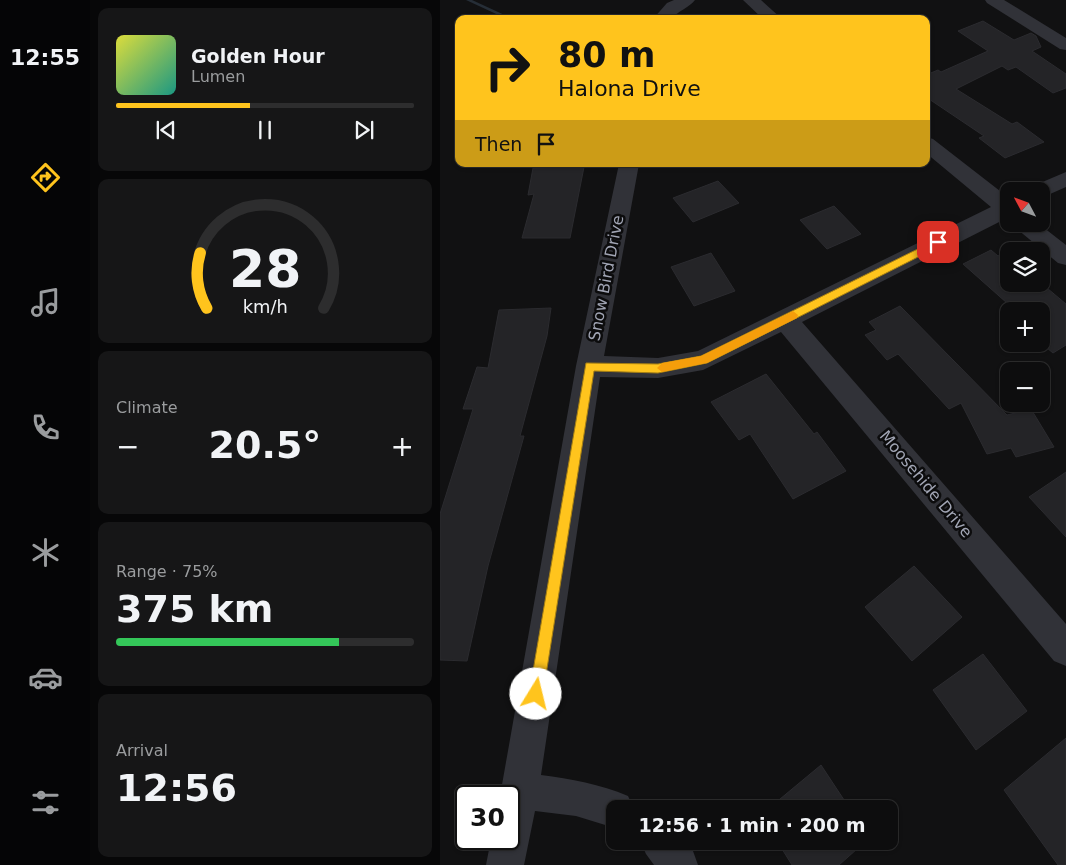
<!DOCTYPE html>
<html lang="en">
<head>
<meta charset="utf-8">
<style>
	body { margin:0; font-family:"DejaVu Sans",sans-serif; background:#161617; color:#f1f3f6; height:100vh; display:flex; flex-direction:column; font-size:19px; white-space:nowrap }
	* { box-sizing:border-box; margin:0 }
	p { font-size:16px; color:#9a9c9e }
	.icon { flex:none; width:28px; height:28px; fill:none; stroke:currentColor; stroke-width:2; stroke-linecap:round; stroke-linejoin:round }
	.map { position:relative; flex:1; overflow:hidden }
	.side { display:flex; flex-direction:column; gap:8px; padding:8px; background:#070708; width:350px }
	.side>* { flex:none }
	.top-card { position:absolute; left:15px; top:15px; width:475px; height:152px; border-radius:10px; box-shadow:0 1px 4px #0004,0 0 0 1px #2d2d2e; background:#ffc41d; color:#111; overflow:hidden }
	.needle { width:32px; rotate:311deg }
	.fabs { position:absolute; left:560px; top:182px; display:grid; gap:10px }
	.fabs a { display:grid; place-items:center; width:50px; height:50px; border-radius:10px; background:#0d0d0e; box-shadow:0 1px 4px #0004,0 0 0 1px #2d2d2e; font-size:25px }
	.speed { position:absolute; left:15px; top:785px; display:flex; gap:10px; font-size:25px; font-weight:700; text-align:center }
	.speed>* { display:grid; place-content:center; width:65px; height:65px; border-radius:50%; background:#0d0d0e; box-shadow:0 1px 4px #0004,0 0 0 1px #2d2d2e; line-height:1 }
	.speed .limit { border:2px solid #111; border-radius:8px; background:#fff; color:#111 }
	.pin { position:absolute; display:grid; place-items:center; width:42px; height:42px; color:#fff; margin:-21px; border-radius:10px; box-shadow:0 2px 8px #0006 }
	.me { position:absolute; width:55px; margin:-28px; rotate:9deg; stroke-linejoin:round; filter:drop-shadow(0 0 4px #0008) }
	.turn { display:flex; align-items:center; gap:18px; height:105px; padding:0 20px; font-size:22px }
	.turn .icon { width:65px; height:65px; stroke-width:2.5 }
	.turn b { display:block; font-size:35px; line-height:42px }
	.then { display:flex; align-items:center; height:48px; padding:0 20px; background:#0003; gap:10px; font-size:19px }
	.big { font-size:38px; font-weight:600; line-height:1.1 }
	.side .card { flex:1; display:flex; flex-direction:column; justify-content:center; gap:8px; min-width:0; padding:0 18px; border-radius:10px; background:#161617 }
	.side .dial { align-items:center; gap:0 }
	.dial svg { height:130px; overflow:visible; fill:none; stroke:#2d2d2e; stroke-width:7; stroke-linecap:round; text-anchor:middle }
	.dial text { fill:#f1f3f6; stroke:none }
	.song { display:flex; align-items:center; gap:15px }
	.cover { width:60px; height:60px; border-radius:8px; background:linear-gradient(135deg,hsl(60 70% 55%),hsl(170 70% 35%)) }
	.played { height:5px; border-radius:2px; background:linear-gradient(90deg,#ffc41d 45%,#2d2d2e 45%) }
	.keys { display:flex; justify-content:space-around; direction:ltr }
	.heat { display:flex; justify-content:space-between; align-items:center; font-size:28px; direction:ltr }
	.charge { height:8px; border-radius:4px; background:linear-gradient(90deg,#34c759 75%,#2d2d2e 0) }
	.trip { position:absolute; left:166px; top:800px; width:292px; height:50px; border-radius:10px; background:#0d0d0e; box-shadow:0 1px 4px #0004,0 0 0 1px #2d2d2e; font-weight:600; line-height:50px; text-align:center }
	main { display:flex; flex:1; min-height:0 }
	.tabs { display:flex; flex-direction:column; width:90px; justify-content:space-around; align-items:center; background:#050506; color:#9a9c9e }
	.tabs .icon { width:35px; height:35px }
	.tabs .current { color:#ffc41d }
	.tabs b { font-size:22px; color:#f1f3f6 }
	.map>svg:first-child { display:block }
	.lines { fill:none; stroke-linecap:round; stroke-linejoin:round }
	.stream { fill:#262e37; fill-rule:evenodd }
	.building { fill:#242427; stroke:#2b2b2f }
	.minor { fill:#313238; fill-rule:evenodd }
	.route { fill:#ffc41d; stroke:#a67f13 }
	.slow { fill:#f59e0b }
	.labels { text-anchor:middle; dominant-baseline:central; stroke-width:5; stroke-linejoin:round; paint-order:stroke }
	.street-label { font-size:16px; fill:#a1a5b4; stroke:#0c0c0d }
</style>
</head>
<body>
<main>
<nav class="tabs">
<b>12:55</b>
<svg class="icon current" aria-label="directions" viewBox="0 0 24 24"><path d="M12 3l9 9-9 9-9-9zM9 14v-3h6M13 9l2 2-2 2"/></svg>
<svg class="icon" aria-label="music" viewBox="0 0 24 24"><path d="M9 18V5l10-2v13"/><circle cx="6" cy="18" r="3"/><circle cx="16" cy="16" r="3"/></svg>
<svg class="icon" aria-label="phone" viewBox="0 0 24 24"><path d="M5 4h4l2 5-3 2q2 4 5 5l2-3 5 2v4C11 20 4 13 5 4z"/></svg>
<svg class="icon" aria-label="climate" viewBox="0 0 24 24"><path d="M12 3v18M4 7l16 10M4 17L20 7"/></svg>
<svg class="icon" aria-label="car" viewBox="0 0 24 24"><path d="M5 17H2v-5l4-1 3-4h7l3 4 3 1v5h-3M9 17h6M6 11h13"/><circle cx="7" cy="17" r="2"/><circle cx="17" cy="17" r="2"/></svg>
<svg class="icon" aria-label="filters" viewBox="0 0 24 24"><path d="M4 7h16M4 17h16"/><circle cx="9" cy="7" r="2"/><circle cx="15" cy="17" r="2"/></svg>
</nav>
<section class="side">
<div class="card">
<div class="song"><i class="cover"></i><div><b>Golden Hour</b><p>Lumen</p></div></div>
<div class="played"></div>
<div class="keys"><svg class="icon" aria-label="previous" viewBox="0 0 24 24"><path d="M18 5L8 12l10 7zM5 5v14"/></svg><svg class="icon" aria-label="pause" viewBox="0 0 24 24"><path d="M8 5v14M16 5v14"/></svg><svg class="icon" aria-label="next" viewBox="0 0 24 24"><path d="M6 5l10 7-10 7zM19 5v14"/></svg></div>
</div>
<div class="card dial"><svg viewBox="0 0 100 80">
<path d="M14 69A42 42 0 1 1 86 69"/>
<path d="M14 69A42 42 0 0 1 10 35" stroke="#ffc41d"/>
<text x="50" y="56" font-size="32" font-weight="700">28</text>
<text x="50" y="72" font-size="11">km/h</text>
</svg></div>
<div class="card"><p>Climate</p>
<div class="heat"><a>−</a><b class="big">20.5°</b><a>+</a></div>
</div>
<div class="card"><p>Range · 75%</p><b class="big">375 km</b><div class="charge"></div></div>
<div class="card"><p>Arrival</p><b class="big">12:56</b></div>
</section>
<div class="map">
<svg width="626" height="865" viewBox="0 0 626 865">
	<rect width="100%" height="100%" fill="#111112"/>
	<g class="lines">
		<path class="stream" d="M26,0H32L73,19H67Z"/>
	</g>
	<path class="building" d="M543,21L574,40L591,33L596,36L601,47L592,51L626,74V88L613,93L576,67L568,70L562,66L516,89L572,124L577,122L604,142L565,158L539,138L544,136L486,97V75L498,70L501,72L548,51L518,31Z
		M144,167L130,238H82L94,194L88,195L93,168Z
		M278,181L299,203L253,222L233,198Z
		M394,206L421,234L387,249L360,220Z
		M551,250L558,256L569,250V284L601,283L626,304V345L613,353L601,343V311H576L523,264Z
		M271,253L295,291L254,306L231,267Z
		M460,306L567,415L591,409L614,447L576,457L571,448L547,454L521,403L509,409L458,354L447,360L425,335L436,330L429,322Z
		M111,308L107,336L80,436H84L48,566L27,661L0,660V514L33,409H23L37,367L48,368L59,310Z
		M326,374L374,434L377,432L406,471L353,499L310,434L299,440L271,402Z
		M626,472V537L589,497Z
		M474,566L522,617L472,661L425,607Z
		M543,654L587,711L536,750L493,690Z
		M626,738V865H618L564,790Z
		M381,765L410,809H328Z
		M337,841H426L399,865H352Z"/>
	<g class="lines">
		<path class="minor" d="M234,0H255C250,7 238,11 231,19H213L227,3Z
			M303,0H321L342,19H323Z
			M545,0H564L626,38V50L620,49L547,3Z
			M486,137L493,139L569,198V217L362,322L626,624V666L614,661L341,332L263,370L218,378L160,377L101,775C131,779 160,784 188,796L194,809H175V828L136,816L95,811L84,865H46L51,839H69V796H60L136,366L179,164H199L164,356L218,358L258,351L551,207L486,153Z
			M626,172V187L601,198V191H590L593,186Z
			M574,224H599L626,245V265L618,263L577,229Z
			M200,841H244L253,851L258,865H214L206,854Z"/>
	</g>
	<path class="route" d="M498,239L503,242L502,245L267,363L218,373L154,371L103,694L101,699L96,701L91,699L89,694L146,363L218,364L261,356Z"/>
	<path class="slow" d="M353,311L358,315L357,318L267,363L222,372L217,368L222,363L261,356Z"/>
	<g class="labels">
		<g class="street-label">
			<text transform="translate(166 278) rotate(-79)">Snow Bird Drive</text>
			<text transform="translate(486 484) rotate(50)">Moosehide Drive</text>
		</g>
	</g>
</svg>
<div class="fabs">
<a><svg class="needle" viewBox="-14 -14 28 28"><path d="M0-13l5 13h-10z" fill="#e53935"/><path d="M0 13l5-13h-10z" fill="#9a9c9e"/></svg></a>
<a><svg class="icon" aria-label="layers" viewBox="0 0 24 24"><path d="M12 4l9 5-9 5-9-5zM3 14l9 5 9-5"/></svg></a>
<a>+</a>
<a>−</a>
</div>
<div class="speed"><div class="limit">30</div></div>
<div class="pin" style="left:498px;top:242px;background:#d93025"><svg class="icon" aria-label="arrive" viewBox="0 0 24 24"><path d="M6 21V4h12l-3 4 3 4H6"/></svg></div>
<svg class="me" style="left:96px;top:694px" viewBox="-20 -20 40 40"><circle r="19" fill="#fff"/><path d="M0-13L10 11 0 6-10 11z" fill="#ffc41d"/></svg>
<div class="trip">12:56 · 1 min · 200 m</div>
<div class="top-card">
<div class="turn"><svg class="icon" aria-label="right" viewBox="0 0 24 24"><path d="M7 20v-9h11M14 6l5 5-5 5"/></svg><div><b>80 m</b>Halona Drive</div></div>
<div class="then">Then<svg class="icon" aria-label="arrive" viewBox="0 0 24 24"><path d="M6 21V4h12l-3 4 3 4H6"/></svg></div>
</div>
</div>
</main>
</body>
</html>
